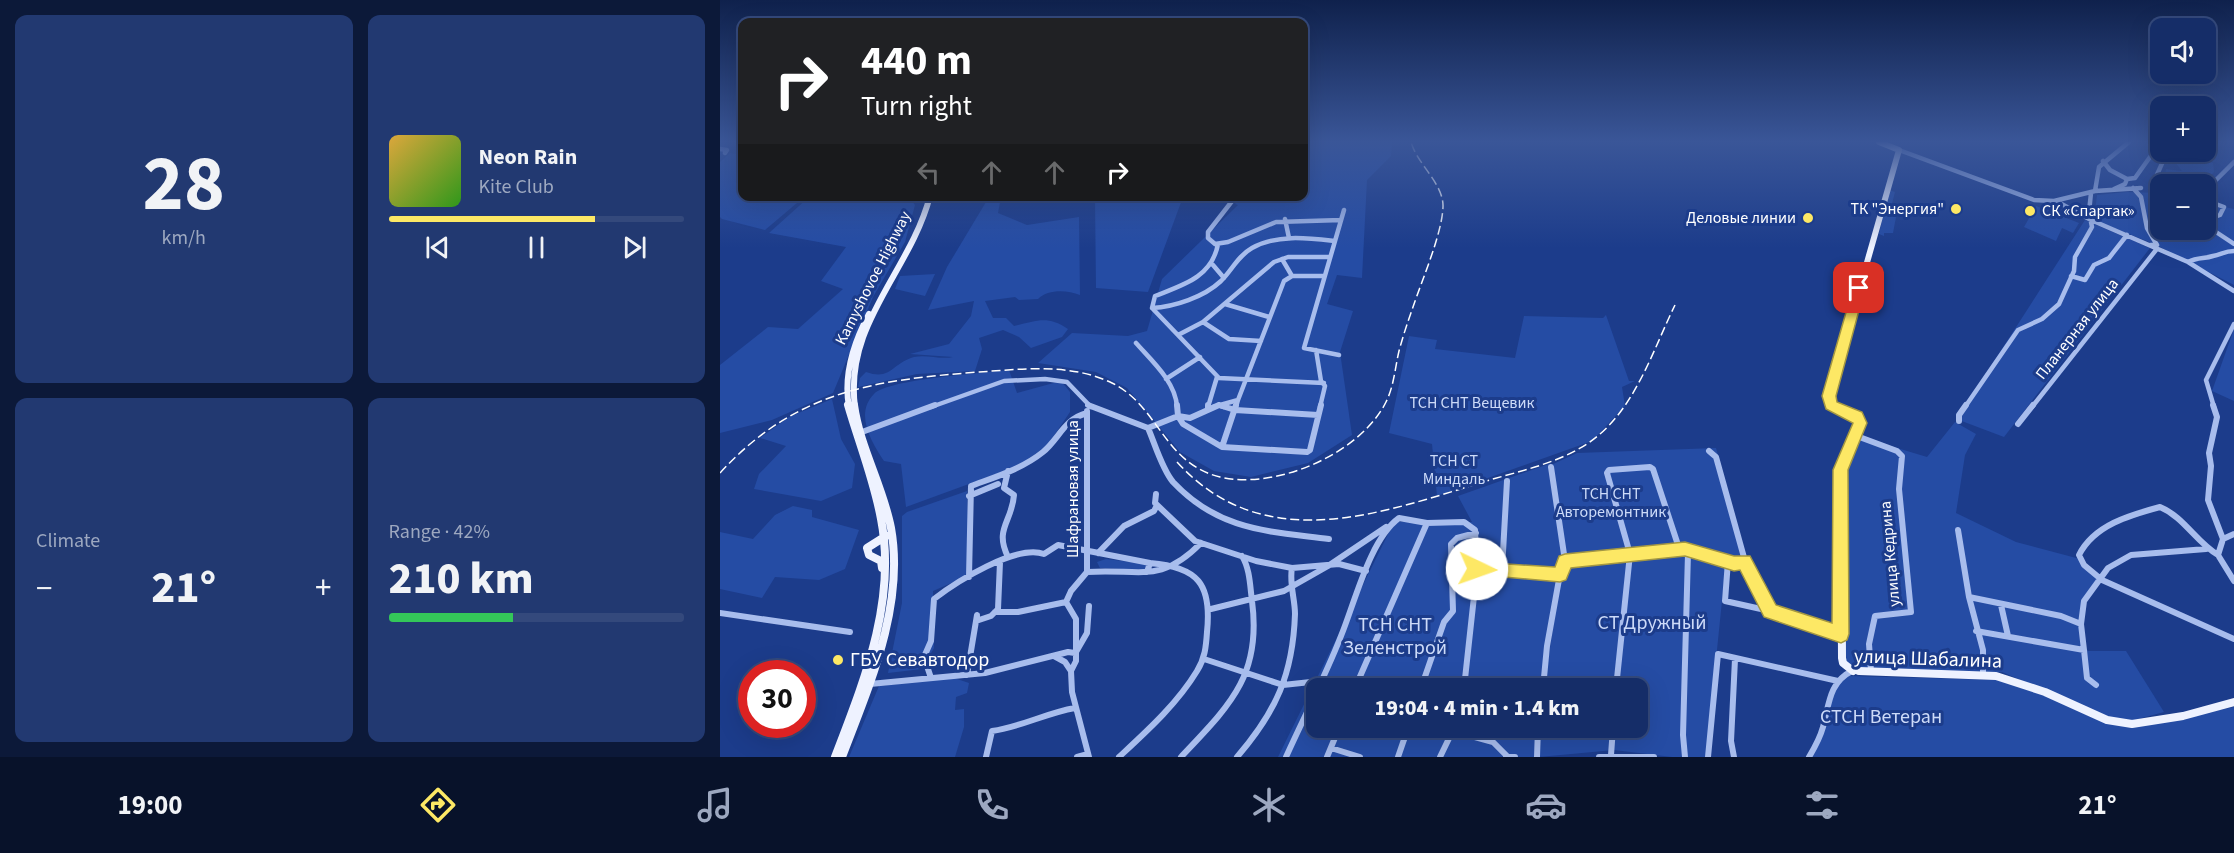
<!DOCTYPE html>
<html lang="en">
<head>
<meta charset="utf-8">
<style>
	body { margin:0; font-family:"Source Sans 3",sans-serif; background:#223971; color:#f1f3f6; height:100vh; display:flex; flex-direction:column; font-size:22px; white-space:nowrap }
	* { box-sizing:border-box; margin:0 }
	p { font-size:20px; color:#9da8c0 }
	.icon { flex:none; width:33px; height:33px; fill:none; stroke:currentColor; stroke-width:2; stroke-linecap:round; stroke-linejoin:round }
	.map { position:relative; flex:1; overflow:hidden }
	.panel { display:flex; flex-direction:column; gap:15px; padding:15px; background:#0c1939; width:720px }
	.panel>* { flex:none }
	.top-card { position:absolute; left:18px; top:18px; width:570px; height:183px; border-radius:12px; box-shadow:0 6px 24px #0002,0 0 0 2px #34497c; background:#202124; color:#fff; overflow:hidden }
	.buttons { position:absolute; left:1430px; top:18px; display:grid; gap:12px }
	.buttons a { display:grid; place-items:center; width:66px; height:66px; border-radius:12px; background:#152d68; box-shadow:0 6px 24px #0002,0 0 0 2px #34497c; font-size:30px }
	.speed { position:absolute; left:18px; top:660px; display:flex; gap:12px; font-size:30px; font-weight:700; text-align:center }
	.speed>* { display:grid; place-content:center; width:78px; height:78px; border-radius:50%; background:#152d68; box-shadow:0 6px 24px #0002,0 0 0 2px #34497c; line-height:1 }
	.speed .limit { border:9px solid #d22; background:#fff; color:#111 }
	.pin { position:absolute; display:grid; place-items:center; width:51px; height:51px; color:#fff; margin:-26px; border-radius:12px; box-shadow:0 3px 9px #0006 }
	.me { position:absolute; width:66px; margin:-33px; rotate:93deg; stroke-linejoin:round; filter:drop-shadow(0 0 4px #0008) }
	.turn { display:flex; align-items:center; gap:21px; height:126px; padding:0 24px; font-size:27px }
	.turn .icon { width:78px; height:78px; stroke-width:2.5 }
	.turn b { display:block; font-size:42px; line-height:51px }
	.lanes { display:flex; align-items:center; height:57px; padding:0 24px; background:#0003; justify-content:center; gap:30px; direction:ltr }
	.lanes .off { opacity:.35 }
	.big { font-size:45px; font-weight:800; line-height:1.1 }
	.panel .card { flex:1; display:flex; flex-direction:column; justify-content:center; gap:9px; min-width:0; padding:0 21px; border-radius:12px; background:#223971 }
	.panel .dial { align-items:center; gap:0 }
	.dial b { font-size:78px; line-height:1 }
	.song { display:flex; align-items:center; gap:18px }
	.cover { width:72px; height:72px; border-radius:9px; background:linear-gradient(135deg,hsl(40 70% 55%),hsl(110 70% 35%)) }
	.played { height:6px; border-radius:3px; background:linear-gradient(90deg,#fde865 70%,#34497c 70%) }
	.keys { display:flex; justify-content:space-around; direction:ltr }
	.heat { display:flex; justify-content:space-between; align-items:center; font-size:33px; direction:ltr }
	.charge { height:9px; border-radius:4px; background:linear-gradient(90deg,#34c759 42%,#34497c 0) }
	.panel .tiles { flex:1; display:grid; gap:15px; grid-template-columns:repeat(2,1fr) }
	.trip { position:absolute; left:586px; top:678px; width:342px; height:60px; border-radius:12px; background:#152d68; box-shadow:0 6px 24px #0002,0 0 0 2px #34497c; font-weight:800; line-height:60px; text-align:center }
	.menu { display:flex; height:96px; justify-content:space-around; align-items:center; background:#08122a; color:#9da8c0 }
	.menu .icon { width:42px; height:42px }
	.menu .selected { color:#fde865 }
	.menu b { font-size:27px; color:#f1f3f6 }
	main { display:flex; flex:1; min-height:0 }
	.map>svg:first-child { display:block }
	.green { fill:#254ca4 }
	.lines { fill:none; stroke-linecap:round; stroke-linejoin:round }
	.minor-far1 { stroke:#a8bded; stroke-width:4.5 }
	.minor { stroke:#a8bded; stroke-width:6 }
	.major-far1 { stroke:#eef2ff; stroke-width:6 }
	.major { stroke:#eef2ff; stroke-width:8 }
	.rail { stroke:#fff; stroke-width:1.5; stroke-dasharray:9 4; stroke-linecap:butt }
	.route { fill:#fde865; stroke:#a49742; stroke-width:1.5 }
	.poi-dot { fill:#fde865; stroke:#1c3c8b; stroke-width:2 }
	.labels { text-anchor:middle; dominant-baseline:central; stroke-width:6; stroke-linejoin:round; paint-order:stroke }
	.poi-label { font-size:16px; fill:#fff; stroke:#1c3c8b; text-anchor:end }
	.street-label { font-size:16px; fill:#fff; stroke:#1c3c8b }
	.park-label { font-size:16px; fill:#cddbf9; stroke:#1c3c8b }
	.near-park-label { font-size:20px; fill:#cddbf9; stroke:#1c3c8b }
	.near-street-label { font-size:20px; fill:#fff; stroke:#1c3c8b }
	.near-poi-label { font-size:20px; fill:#fff; stroke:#1c3c8b; text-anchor:start }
</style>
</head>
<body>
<main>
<section class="panel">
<div class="tiles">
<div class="card dial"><b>28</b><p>km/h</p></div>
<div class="card">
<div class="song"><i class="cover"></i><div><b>Neon Rain</b><p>Kite Club</p></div></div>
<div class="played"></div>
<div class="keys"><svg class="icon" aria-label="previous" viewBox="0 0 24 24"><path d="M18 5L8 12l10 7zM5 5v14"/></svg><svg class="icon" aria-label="pause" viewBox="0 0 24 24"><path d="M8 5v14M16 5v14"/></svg><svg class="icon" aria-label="next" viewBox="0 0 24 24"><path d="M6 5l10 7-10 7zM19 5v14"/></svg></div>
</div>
<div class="card"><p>Climate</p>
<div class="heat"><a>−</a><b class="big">21°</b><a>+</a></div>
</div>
<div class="card"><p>Range · 42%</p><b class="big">210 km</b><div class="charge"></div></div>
</div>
</section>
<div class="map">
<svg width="1514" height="757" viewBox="0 0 1514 757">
	<rect width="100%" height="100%" fill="#1c3c8b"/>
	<path class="green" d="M584,142H672L671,156L647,180L642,278L617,275L607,304L633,311L620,352L632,435L588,463L531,477L494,471L460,452L407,388L376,372L318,363L352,333L408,336L427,331L442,279L518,205L515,204L521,197L584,196Z
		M10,153L22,155V196L84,197L45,230L2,219L0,217V162Z
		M1483,160L1493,163L1494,172L1491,175L1492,183L1485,191V184L1445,183L1440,184V190L1437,189L1440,176H1445L1446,169L1462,171L1454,161Z
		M1169,190L1175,192L1170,211L1176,217L1173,233H1164V236L1159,234Z
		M1407,192L1440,193V230H1485V203L1514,209V285L1434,244L1374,220L1377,195Z
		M384,196L463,197L428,292L376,288L375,199Z
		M89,197H157L192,201L195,205L185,242L153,297L113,393L52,420L0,433V365L48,327L78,329L123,289L101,281L126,247L49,233Z
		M269,197H281L278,213L307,225L359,217L360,295C347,290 328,289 318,299L299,300L295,297L265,301L273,318H286L294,326C317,321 327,315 348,329L342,337L311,348L299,337L283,330L259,338L262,349L255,371L197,374L138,387L140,378L146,372C171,381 172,363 194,357C207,354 220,360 233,357L190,354L229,344L251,316L254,301L208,310L227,267Z
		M1316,206L1359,223L1353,233L1342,228L1336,241L1304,227Z
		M1365,220L1430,248L1284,437L1239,420L1240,414Z
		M215,274L205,296L175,289L180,276Z
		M886,315L909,381H915L902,387L905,406L872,441L717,496L712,444L669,433L689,336L717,340L715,349L795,358L804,316L883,318Z
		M1514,329V401L1492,391Z
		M289,370L297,393L341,381L350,392V412L327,446L298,466L186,507L181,464L164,461C152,443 134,414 154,394C168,379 265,373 289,370Z
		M112,399L121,439L135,464L132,488L101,501L34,489L39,474L66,446L40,438L69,417Z
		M1235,422L1256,434L1245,455L1236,513L1296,542L1360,559L1382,580L1364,601V647L1368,651H1406L1444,712L1407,722L1465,717L1514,707V757H1087L1099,735L1117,681L1129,676L1278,680L1384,716L1282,672L1139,671L1122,658L1121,469L1134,435L1207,457Z
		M996,448L1027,560L1014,561L959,548L846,560L831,465L857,453Z
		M829,464L843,561L821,688H597V728H817L814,757H558L674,522H752L738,496Z
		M247,491L250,575L213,591L214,648L202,669L168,673L182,603V516L187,512Z
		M73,506L92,510V517L139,530L125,569L99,580L55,577L42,598L0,589V532L33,539L55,515Z
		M964,551L1006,562L986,757H952L894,750L819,757L820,728H918V688H824L841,574L848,563Z
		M386,559L427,564L425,570L380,568L377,562Z
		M234,678L249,683L247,693L236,697L235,710L244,709V727L235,757H129L159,686Z"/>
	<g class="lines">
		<path class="minor-far1" d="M0,149L7,150L5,153
			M1179,150L1314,200L1334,201L1375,191L1379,167L1409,142
			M1383,161L1390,170L1407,179L1405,184L1394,189
			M1407,179L1415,178L1430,157
			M1413,188L1421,197L1427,228L1437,245H1430
			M1431,188L1444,159
			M1375,191L1421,188
			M1485,191L1514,162
			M516,196L488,232V238L495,244L508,242L556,222L621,220
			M1485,200L1504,207L1500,215L1486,220L1490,228L1514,244
			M1336,201L1371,220L1468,262L1514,291
			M565,219L569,238
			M562,259L572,276
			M1468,262C1478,257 1484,259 1493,256C1502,254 1505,251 1514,251
			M493,265L504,278
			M1351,276L1365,280L1374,265L1389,258L1407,235
			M505,304L549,317
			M432,308C454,307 484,297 501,281C512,270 518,256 532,248C557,234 588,238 615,241
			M432,308L435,296C463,285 492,277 498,244
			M433,309L499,378L604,383
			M483,322L509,339L541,341
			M460,334L483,322L554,262L568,257H609
			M416,343C431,360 456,382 457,407
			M596,350L601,381L605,386L600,407
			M619,355L584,348L624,210
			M446,379L480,357
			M498,405L504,407
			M211,407L284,381L325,379L347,382L371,407
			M488,407L497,377
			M493,407L518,400L564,281L572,276H604
			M516,407L518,400
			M1245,407L1298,330L1322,319L1339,304L1354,271L1355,257L1372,227L1369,212L1371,193
			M1312,407L1436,250
			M1494,407L1486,380L1514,324"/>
		<path class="minor" d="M368,405L428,428C435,444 442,469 453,482C499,531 548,531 609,539
			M457,405L458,416L463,424L502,447L587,452L590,450L601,405
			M488,405V408
			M499,405L515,410L598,415
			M1493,405L1497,417L1489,453L1491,466L1488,500L1503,539
			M367,411V572
			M1239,421V415L1246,405
			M1298,424L1313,405
			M428,428L458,416L470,418L499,405
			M142,432L215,405
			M1134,435L1177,451L1182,456L1179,489L1191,612L1155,616L1149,644L1151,671
			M502,447L516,405
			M989,451L996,457L1025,561L1050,611L1121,634
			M831,467L845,561
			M288,471L284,488L294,495C292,522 274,529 288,557
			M436,494L435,503L475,541L536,561L572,568L619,564L646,571
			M249,496L278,484
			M1238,530L1249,597L1263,650V676
			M1514,534L1503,539L1498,555L1514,581
			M378,553L404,526L434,511L437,505
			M1498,555C1476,542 1464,517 1440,507C1410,515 1374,525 1359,555L1364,565L1382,580L1514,639
			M1008,561L1005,601L1050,611
			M757,569L840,574L845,561L965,549L1014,563L1025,561
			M782,570L787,481
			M249,577L251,486C275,477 302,469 323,452C339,439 344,419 367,413
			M1249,597L1341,616L1361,624
			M1281,605L1288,636
			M491,609L564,591L608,566L666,527
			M275,612H298L346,602
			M0,613L130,632
			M256,621L271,616L278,609L280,562
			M1256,631L1364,650L1361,624L1364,601L1388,568L1411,555L1486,549
			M1364,650L1367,678L1376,685
			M356,652L367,633L369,606
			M334,656L345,662L351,671
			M484,659L563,685L600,681
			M247,675L257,615
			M211,678L204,657L211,641L214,599C236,582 296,544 324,554L338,545L430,563L427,572
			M150,684L265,673L348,652L355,653
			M635,688L707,523
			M701,688L724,622L733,611L731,544L737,538L756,533
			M823,688L827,646L840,574
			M896,688L910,554L887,473L889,470L930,467L933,469L958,545L968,553L963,735L965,757
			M733,731L773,742L787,756
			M611,748L640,757
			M891,755L893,728
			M266,757L272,731C301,727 326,713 355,708
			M357,757L368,754
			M369,757L352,692L351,671L356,661V619L346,602L351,591L367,572C419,568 440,585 481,543
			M399,757C427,731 457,704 477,671C485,658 486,647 487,632C492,584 478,567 430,563
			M461,757C509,706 542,676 532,601C530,586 530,569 522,556
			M517,757C556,712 573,674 575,614C575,599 569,583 572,568
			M566,757C584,717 605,677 621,636C635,602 650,539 679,518L707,523L744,522L755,530L757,569L744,688
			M607,757L619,728
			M678,757L688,728
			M720,757L734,728
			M786,757H795
			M817,757L818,728
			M879,757H934
			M988,757L998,654L1118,681
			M1014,757L1011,741L1015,659
			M1089,757C1095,747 1100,738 1103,727C1109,705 1109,682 1132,671"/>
		<path class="major-far1" d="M129,407C123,374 134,342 149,314
			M135,407C124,323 190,272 210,196
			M1115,407L1111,405L1109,396L1179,150L1159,142"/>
		<path class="major" d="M1111,405L1137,416L1140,423L1121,469L1122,658L1123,663L1133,671
			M162,568L161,561L149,555L147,548L166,536
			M1139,671L1276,676L1325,692L1387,720L1412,724L1463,716L1514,702
			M115,757C144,681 177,601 161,519C154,480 139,443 128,405
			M122,757C149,686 185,606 171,528C163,486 140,448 134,405"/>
		<path class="rail" d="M457,462C543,557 659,514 763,482C802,470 848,462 880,434C917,402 934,348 955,305
			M0,473C75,391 154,380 259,372C303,369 351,363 392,383C439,406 443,463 500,477C556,490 640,454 666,402C674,386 675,368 679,351C683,336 688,321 693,307C702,280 722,234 723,207C724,184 697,164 691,142"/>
	</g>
	<linearGradient id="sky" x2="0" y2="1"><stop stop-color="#0f214c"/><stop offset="0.57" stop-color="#3a5698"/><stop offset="1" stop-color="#3a5698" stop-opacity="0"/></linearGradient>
	<rect width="1514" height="248" fill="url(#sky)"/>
	<path class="route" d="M1139,283L1145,288L1116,396L1117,402L1142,412L1147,423L1128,470L1129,634L1127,640L1121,643L1044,617L1020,570L1014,571L965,556L851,568L846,580L840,582L751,574L749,569L751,564L757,562L835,567L839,556L845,554L965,542L1014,556H1030L1056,605L1112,623L1113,470L1133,423L1106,409L1102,396L1133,288Z"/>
	<g class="poi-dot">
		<circle cx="1236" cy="209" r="6"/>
		<circle cx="1310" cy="211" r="6"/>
		<circle cx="1088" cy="218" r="6"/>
		<circle cx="118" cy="660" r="6"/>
	</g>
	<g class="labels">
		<g class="poi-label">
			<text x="1224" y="209">ТК "Энергия"</text>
			<text x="1322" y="211" text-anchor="start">СК «Спартак»</text>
			<text x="1076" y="218">Деловые линии</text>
		</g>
		<g class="street-label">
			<text transform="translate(153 278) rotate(-63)">Kamyshovoe Highway</text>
			<text transform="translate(1357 329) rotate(-52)">Планерная улица</text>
			<text transform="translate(353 489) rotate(-90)">Шафрановая улица</text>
			<text transform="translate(1170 554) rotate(-95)">улица Кедрина</text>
		</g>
		<g class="park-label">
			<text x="752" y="403">ТСН СНТ Вещевик</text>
			<text x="734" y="461">ТСН СТ<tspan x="734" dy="18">Миндаль</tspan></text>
			<text x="891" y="494">ТСН СНТ<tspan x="891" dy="18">Авторемонтник</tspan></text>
		</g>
		<g class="near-park-label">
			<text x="932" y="623">СТ Дружный</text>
			<text x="675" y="625">ТСН СНТ<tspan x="675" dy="23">Зеленстрой</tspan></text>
			<text x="1161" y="717">СТСН Ветеран</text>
		</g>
		<g class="near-street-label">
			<text transform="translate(1208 659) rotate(2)">улица Шабалина</text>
		</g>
		<g class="near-poi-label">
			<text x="130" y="660">ГБУ Севавтодор</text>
		</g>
	</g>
</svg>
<div class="buttons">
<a><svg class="icon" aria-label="sound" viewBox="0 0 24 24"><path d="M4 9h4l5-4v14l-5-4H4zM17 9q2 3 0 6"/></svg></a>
<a>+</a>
<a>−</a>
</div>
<div class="speed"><div class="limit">30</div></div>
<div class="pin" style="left:1139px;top:288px;background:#d93025"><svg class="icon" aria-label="arrive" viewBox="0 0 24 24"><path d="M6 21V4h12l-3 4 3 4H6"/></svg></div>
<svg class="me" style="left:757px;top:569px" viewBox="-20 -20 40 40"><circle r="19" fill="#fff"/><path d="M0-13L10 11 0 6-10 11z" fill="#fde865"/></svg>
<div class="trip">19:04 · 4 min · 1.4 km</div>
<div class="top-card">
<div class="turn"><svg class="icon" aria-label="right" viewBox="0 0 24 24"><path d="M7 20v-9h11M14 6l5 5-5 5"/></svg><div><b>440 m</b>Turn right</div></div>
<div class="lanes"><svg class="icon off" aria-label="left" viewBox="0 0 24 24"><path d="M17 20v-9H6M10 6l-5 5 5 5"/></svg><svg class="icon off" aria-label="ahead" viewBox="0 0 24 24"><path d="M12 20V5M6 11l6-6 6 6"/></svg><svg class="icon off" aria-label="ahead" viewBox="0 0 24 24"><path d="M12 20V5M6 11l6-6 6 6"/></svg><svg class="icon" aria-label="right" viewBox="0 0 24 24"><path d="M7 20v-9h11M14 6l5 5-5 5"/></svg></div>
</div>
</div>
</main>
<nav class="menu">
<b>19:00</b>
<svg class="icon selected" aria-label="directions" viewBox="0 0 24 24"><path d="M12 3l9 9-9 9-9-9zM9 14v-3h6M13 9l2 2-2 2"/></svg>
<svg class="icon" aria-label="music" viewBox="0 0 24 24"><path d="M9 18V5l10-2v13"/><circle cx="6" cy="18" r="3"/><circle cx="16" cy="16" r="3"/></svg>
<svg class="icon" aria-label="phone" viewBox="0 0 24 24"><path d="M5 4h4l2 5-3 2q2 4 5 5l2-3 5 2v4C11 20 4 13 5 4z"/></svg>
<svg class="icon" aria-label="climate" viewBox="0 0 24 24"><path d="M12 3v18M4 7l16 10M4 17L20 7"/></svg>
<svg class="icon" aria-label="car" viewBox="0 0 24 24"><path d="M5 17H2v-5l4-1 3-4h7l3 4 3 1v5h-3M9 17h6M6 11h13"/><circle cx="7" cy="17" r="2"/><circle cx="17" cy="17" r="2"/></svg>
<svg class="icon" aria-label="filters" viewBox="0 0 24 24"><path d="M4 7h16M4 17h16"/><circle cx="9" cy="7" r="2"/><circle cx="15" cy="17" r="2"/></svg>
<b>21°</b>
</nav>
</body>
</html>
